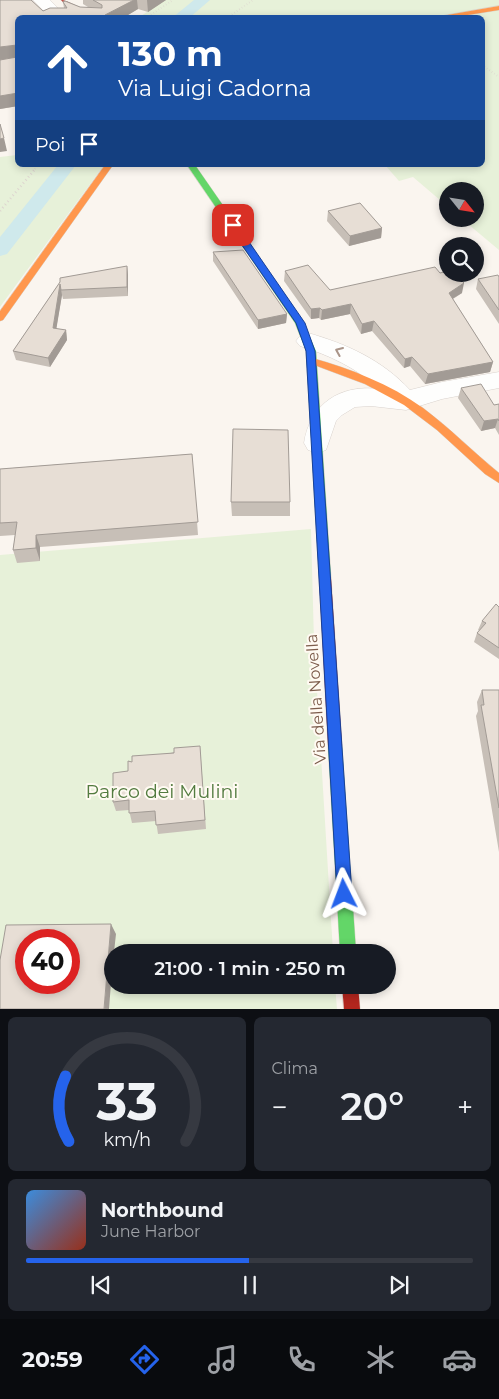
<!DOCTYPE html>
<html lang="it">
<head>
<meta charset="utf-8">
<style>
	body { margin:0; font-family:Montserrat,sans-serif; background:#242831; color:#f1f3f6; height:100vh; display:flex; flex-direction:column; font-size:19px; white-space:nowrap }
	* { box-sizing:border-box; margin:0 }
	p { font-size:16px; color:#9ea1a6 }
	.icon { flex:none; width:28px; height:28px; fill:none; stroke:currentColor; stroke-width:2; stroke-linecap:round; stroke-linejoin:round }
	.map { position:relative; height:1009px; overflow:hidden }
	.drawer { display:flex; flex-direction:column; gap:8px; padding:8px; background:#0d0f14; flex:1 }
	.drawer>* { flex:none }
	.top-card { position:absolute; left:15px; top:15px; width:470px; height:152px; border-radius:8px; box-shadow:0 2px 8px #0003; background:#1a4fa0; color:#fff; overflow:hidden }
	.needle { width:32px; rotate:120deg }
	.tools { position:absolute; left:439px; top:182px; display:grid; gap:10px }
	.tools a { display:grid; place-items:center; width:45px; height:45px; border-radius:50%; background:#171b24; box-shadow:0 2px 8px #0003; font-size:25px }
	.speed { position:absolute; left:15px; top:929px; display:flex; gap:10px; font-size:25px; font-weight:700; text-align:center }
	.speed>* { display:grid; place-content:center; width:65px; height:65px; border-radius:50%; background:#171b24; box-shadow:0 2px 8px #0003; line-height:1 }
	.speed .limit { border:8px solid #d22; background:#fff; color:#111 }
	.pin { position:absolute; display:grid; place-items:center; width:42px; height:42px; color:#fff; margin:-21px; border-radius:10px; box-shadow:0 2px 8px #0006 }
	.me { position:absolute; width:55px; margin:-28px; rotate:357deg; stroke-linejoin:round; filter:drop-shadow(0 0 4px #0008) }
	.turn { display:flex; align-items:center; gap:18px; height:105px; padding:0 20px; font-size:22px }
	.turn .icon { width:65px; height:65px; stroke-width:2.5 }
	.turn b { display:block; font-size:35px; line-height:42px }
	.then { display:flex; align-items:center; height:48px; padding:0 20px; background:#0003; gap:10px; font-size:19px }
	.big { font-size:38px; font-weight:600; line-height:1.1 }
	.drawer .card { flex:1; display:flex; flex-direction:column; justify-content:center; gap:8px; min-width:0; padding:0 18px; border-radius:8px; background:#242831 }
	.drawer .dial { align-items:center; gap:0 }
	.dial svg { height:130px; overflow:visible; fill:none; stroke:#363941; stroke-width:7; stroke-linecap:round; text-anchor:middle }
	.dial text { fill:#f1f3f6; stroke:none }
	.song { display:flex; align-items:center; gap:15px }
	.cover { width:60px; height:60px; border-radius:8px; background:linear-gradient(135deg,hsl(210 70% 55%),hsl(10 70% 35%)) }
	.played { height:5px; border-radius:2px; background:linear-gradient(90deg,#2563eb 50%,#363941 50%) }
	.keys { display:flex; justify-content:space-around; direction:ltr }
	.heat { display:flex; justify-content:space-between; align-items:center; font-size:28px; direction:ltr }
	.drawer .tiles { flex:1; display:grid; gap:8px; grid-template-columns:1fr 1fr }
	.card:last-child { grid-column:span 2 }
	.trip { position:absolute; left:104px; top:944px; width:292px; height:50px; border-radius:25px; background:#171b24; box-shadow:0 2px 8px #0003; font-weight:600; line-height:50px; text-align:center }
	.menu { display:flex; height:80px; justify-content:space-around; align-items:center; background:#090b0e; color:#9ea1a6 }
	.menu .icon { width:35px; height:35px }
	.menu .active { color:#2563eb }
	.menu b { font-size:22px; color:#f1f3f6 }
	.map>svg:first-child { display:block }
	.green { fill:#e7f1d9; fill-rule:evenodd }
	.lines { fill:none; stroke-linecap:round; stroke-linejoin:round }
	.canal { fill:#cfe9ec; fill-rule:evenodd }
	.street-casing { stroke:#d9d2cd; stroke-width:1 }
	.fast-casing { stroke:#dad2ca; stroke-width:1 }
	.slow-casing { stroke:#dad2ca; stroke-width:1 }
	.jam-casing { stroke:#dad2ca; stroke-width:1 }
	.path-far1 { stroke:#ddd5cf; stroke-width:2; stroke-dasharray:0.5 2.5; stroke-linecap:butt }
	.path { stroke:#ddd5cf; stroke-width:2.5; stroke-dasharray:1 3; stroke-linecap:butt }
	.street { fill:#fefefd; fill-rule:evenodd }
	.fast { fill:#63d668; fill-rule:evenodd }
	.slow { fill:#ff974d; fill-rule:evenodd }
	.jam { fill:#b3261e; fill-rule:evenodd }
	.wall { fill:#c7bfb7 }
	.shaded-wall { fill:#a29b95 }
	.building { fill:#e7ded5; stroke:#a29b95; fill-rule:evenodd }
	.oneway { stroke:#aa9589 }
	.route { fill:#2563eb; stroke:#184099 }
	.labels { text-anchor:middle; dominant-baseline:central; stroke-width:4; stroke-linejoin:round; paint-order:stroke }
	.street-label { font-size:16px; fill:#7c5c4b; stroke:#fffaf2 }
	.near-park-label { font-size:19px; fill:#527b3f; stroke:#fffaf2 }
</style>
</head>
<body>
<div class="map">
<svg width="499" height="1009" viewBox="0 0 499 1009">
	<rect width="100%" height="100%" fill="#faf5ef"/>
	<path class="green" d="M165,0H499V250L462,219H475V191H448L447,206L413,177L399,181L385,165H482V18H138Z
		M17,155L18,165H104L0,307V157Z
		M311,529L314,642L333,952H112V985H335L337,1009H0V555ZM26,940H69V982H26Z"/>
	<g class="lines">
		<path class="canal" d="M194,0H210L189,18H172Z
			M58,165H76L7,254L0,256V237Z"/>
		<g class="street-casing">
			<path id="street" d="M33,0H50L67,18H51Z
				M308,333C347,344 382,360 410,390L442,382L499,372V388L442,399L406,410L371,406L355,407L342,415L336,421L326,450L317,453L308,450L304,443C310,404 340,384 379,389C357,368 329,355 300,346L296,341L300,336Z"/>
		</g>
		<g class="fast-casing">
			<path id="fast" d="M187,165H195L303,321L316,351L331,578L329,582L325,583L321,582L319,578L306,351L295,323Z
				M335,739L340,740L342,745L356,952H340L328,745L330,740Z"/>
		</g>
		<g class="slow-casing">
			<path id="slow" d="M499,6V10L449,18H430Z
				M105,165H113L3,320L0,321V311Z
				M312,358C351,369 390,384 423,408C450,428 473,452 499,473V483L485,474L437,430L404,405L365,384L309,363L307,361Z"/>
		</g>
		<g class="jam-casing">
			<path id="jam" d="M61,0C67,0 91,13 98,18C83,18 71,10 61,0Z
				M325,573L329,574L331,578L342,745L340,750L335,751L330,750L328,745L319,578L321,574Z
				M342,985H358L360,1009H344Z"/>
		</g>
		<path class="path-far1" d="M146,18L173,0
			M227,18L253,0
			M482,65L499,77
			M35,169L38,165"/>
		<path class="path" d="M0,211L36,168"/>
		<use href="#street" class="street"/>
		<use href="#fast" class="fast"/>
		<use href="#slow" class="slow"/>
		<use href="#jam" class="jam"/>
	</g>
	<path class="wall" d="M0,0H31L43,11L50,8H64L63,2L65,1L80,7H88L83,4V0H166L148,12L138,9L123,18H18V106L0,109V60L17,57L0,60Z
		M328,211L382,228L381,238L349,246L327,221Z
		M213,252L287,314L286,323L258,329L213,261Z
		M127,266L128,275V296L63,299L62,295L56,329L66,330L67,340L50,367L16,360L13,351L60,282Z
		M285,271L330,290L440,273L462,293L453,299L493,362L490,372L425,384L410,366L404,368L372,331L361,334L350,314L321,320L319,318L311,319L284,281Z
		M499,277V324L476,289L478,279Z
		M461,388L494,405L499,404V435L495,428L481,431L458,398Z
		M192,454L198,535L40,547V561L17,563L13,550L15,535L0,536V469Z
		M231,502H290V516H232Z
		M499,607V659L474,642L477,633L479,630H478L482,621Z
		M482,690H499V852L476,716L478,711L477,702Z
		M200,746L206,829L158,834L156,821L132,823L129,810L116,811L113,802L132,762Z"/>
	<path class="shaded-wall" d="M134,0H137L138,9L123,18H105V15Z
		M147,0H166L148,12Z
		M17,45L18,57L0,60V47Z
		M18,93V106L0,109V96Z
		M4,138L7,151L0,152V139Z
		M382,228L381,238L349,246L350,236Z
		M127,266L128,275V296L127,287Z
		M464,283L462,293L447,302L449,293Z
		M60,284L62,295L55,337L53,328Z
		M351,304L350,314L321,320L322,310Z
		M320,308L319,318L311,319V309Z
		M287,314L286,323L258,329V320Z
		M374,321L372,331L361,334L362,324Z
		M66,330L67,340L50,367L48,358Z
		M412,357L410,366L404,368L405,359Z
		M493,362L490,372L425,384L428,374Z
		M498,419L495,428L481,431L484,421Z
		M36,535L40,547V561L36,548Z
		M111,924L116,934L114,952H112V970L109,1009H104Z"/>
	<path class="building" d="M0,0H31L43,11L50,8H67L63,2L65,1L80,7L102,8V5L93,0H134L105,15L108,18H18V93L0,96V60L17,57V45L0,47Z
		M0,124L4,138L0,139Z
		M360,203L382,228L350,236L328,211Z
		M243,250L287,314L258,320L213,252Z
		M308,265L330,290L435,267L440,273L448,271V274H455L464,283L449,293L493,362L428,374L412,357L405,359L374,321L362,324L351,304L322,310L320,308L311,309L285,271Z
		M127,266V287L61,290L60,284L53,328L66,330L48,358L13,351L60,282V278Z
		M498,275L499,277V310L478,279Z
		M481,384L494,405L499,404V421L498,419L484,421L461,388Z
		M233,429L288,430L290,502H231Z
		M192,454L198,522L36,535V548L13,550L17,522L0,523V469Z
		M496,604L499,607V648L477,633L486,623L482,621Z
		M482,690H499V808L481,705H484Z
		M200,746L205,820L156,825L155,811L129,813V800L113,802V773L128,771V761L132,762V756L174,753V748Z
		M111,924L104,1009H0V960L6,925ZM26,940H69V982H26Z"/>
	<defs><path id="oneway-chevron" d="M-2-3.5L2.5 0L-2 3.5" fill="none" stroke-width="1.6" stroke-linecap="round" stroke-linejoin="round" transform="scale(1.25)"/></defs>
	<use class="oneway" href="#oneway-chevron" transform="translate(339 351) rotate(-157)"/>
	<path class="route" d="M230,223H236L305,323L315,351L352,894L350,899L344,901L339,899L337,894L306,351L296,323L228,225Z"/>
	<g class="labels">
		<g class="street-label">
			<text transform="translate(316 699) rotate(-94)">Via della Novella</text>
		</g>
		<g class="near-park-label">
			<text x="162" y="791">Parco dei Mulini</text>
		</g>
	</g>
</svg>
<div class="tools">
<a><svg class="needle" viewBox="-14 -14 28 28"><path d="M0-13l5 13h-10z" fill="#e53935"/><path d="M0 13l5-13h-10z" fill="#9ea1a6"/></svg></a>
<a><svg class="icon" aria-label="search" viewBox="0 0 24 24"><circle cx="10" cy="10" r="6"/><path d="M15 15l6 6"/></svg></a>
</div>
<div class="speed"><div class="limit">40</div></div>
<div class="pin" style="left:233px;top:225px;background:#d93025"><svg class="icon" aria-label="arrive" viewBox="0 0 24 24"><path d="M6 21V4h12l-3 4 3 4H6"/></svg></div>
<svg class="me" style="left:344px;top:894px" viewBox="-20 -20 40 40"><path d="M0-17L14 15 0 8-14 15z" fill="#2563eb" stroke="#fff" stroke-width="4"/></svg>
<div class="trip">21:00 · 1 min · 250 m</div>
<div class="top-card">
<div class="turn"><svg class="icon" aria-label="ahead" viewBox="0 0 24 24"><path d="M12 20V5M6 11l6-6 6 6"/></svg><div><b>130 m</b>Via Luigi Cadorna</div></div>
<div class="then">Poi<svg class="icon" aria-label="arrive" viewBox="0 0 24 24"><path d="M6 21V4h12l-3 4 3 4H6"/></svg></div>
</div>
</div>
<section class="drawer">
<div class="tiles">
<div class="card dial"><svg viewBox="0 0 100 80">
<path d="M14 69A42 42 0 1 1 86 69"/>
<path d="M14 69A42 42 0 0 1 12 29" stroke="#2563eb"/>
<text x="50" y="56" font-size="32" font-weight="700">33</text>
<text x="50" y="72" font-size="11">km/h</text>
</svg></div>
<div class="card"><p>Clima</p>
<div class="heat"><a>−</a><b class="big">20°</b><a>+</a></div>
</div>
<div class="card">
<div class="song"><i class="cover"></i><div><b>Northbound</b><p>June Harbor</p></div></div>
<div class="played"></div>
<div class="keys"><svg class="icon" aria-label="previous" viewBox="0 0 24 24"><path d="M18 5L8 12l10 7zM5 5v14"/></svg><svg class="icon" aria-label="pause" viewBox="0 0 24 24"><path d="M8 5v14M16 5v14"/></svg><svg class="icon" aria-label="next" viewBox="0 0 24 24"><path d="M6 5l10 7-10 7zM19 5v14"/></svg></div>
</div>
</div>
</section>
<nav class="menu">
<b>20:59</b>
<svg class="icon active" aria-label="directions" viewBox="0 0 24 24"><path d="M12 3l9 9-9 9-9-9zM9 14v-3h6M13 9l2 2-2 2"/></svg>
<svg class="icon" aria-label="music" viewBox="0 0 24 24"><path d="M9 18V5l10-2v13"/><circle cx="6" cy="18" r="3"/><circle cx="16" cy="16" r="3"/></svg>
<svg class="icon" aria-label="phone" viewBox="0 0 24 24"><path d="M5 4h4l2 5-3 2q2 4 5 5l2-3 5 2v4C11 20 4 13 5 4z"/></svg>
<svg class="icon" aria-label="climate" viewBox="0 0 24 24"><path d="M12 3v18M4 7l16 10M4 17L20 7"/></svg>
<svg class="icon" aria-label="car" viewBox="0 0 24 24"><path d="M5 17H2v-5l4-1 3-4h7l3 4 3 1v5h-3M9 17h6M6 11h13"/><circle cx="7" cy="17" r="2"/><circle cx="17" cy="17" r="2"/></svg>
</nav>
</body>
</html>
